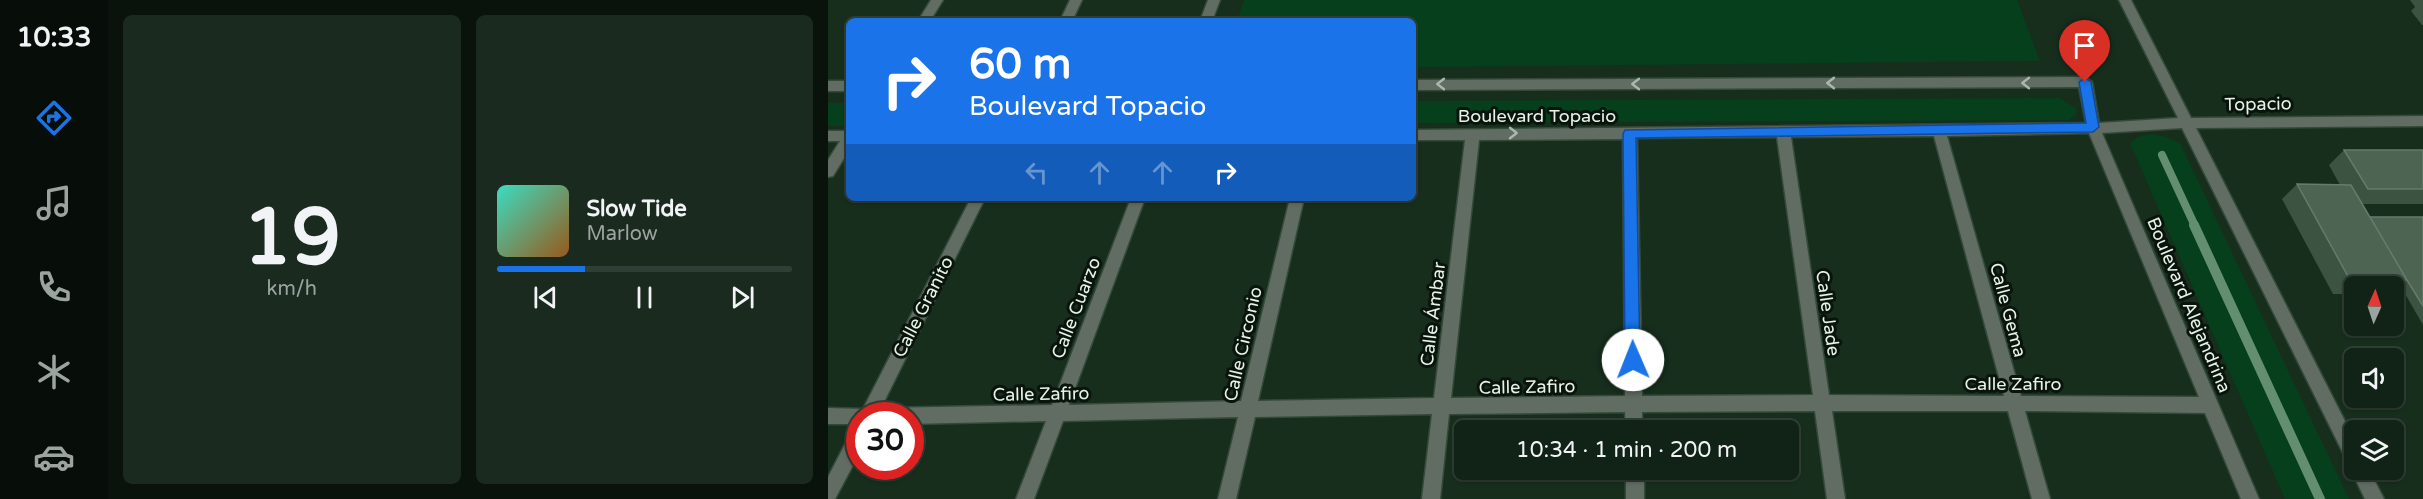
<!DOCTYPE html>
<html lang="en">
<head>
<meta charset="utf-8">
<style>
	body { margin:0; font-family:"Varela Round",sans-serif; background:#1a2a1f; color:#f1f3f6; height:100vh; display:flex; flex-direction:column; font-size:22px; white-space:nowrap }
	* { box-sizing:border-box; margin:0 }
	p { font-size:20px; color:#9ca4a1 }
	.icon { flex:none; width:33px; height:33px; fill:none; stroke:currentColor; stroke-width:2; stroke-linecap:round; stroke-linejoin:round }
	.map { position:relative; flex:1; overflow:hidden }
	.panel { display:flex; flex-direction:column; gap:15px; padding:15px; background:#09130c; width:720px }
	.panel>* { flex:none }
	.guide { position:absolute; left:18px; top:18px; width:570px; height:183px; border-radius:9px; box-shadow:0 2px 4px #0004,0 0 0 2px #303f35; background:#1a73e8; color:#fff; overflow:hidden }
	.needle { width:39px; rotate:3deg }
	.tools { position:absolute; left:1516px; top:276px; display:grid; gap:12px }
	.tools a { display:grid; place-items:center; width:60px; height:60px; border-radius:9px; background:#112216; box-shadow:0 2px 4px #0004,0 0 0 2px #303f35; font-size:30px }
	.speed { position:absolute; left:18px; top:402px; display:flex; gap:12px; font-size:30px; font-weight:700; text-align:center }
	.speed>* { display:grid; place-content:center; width:78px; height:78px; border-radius:50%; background:#112216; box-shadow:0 2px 4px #0004,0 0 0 2px #303f35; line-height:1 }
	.speed .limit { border:9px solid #d22; background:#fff; color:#111 }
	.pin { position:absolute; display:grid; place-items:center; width:51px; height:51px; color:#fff; margin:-62px -26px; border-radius:50% 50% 50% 0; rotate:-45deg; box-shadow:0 0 6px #0007 }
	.pin .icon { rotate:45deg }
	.me { position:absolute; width:66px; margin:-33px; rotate:359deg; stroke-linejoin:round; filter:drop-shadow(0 0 4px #0008) }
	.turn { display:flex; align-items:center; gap:21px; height:126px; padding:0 24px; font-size:27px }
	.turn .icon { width:78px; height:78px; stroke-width:2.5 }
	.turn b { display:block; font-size:42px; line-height:51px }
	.lanes { display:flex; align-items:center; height:57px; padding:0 24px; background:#0003; justify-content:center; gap:30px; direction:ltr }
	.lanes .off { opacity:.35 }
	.panel .widget { flex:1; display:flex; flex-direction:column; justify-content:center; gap:9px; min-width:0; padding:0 21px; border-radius:9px; background:#1a2a1f }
	.panel .dial { align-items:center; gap:0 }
	.dial b { font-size:78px; line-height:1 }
	.song { display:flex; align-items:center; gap:18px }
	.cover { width:72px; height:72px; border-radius:9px; background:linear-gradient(135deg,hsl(170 70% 55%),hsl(30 70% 35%)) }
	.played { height:6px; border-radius:3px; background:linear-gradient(90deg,#1a73e8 30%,#303f35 30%) }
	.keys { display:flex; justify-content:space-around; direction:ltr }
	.panel .tiles { flex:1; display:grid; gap:15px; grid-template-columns:repeat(2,1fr) }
	.trip { position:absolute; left:626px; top:420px; width:345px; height:60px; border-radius:9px; background:#112216; box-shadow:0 2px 4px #0004,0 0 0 2px #303f35; font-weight:600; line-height:60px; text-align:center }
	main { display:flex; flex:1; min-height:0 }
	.dock { display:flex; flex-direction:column; width:108px; justify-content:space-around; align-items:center; background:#070e09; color:#9ca4a1 }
	.dock .icon { width:42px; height:42px }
	.dock .selected { color:#1a73e8 }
	.dock b { font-size:27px; color:#f1f3f6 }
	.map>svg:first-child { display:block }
	.green { fill:#053f1c }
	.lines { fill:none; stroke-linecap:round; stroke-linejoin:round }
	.stream-far1 { stroke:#648e70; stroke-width:8 }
	.stream { stroke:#648e70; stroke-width:10 }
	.street-casing { stroke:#344a39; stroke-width:3 }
	.street { fill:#616c63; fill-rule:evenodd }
	.wall { fill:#3c5342 }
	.building { fill:#4e6453; stroke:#667b6b; stroke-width:1.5 }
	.oneway { stroke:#aab7ac }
	.route { fill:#1a73e8; stroke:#114b97; stroke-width:1.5 }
	.labels { text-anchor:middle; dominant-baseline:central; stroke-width:6; stroke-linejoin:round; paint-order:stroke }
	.street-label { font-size:18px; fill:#e6f4e8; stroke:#0a140c }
</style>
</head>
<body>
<main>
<nav class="dock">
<b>10:33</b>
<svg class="icon selected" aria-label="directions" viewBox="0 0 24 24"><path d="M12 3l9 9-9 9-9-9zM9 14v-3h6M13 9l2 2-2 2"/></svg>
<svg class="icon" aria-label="music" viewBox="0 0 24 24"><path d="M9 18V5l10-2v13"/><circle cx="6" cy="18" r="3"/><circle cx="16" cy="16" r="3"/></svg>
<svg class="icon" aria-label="phone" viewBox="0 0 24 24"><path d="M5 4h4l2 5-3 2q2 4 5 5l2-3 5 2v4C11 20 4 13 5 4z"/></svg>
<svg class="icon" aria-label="climate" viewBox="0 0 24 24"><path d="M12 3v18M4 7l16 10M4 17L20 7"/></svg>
<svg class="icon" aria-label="car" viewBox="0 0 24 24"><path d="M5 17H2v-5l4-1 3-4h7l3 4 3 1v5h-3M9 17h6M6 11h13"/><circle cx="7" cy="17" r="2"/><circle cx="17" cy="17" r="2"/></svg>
</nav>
<section class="panel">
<div class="tiles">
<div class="widget dial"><b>19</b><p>km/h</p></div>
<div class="widget">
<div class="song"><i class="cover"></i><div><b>Slow Tide</b><p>Marlow</p></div></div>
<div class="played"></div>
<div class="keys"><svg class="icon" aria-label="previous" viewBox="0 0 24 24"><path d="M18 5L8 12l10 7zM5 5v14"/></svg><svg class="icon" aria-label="pause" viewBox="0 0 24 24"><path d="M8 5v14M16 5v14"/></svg><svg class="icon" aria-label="next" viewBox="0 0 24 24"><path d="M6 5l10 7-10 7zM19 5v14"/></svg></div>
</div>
</div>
</section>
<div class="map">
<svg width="1595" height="499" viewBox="0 0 1595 499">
	<rect width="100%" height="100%" fill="#172e1d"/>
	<path class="green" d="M416,0H1189L1212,61L585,67V21H409Z
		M1232,98L1249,109L1248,115L1241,120L585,123V101Z
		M0,103H21V126H0Z
		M1324,134L1338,137L1352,143L1521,499H1457L1302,143L1310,137Z"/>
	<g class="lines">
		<path class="stream-far1" d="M1334,155L1367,226"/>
		<path class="stream" d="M1366,225L1492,499"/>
		<g class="street-casing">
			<path id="street" d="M103,0H115L102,21H90Z
				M242,0H254L244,21H232Z
				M380,0H392L384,21H372Z
				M1291,0H1303L1363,118L1595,116V126L1368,128L1527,441V470H1541L1556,499H1537L1523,470L1525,466L1521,465L1354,128L1274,133L1431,499H1413L1377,413L1197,411L1222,499H1204L1180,411H1004L1017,499H999L987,411L814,412V430H798L797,412L621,414L612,499H594L604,414L427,417L408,499H390L410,417L235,421L206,499H188L218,421L82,424V416H32V424H0V408L35,409L143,198H157L53,408L224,405L303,198H317L241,405L413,401L462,198H476L430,401L606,398L637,140H585V130L1258,123L1251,87L585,90V80L1257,77L1264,82L1271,123L1350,118ZM1261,133L1371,397L1193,396L1119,136ZM1106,136L1176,396L1001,395L963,137ZM949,137L985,395L814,396L809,138ZM795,139L797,396L623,398L651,140Z
				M0,81H21V91H0Z
				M0,131H21V150L5,176L0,177V160L12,141H0Z
				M32,425V452L7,499H0V477L26,427Z
				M798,470H816V499H798Z"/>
		</g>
		<use href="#street" class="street"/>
	</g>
	<path class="wall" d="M1582,0H1595V25H1594L1583,11L1587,7Z
		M1516,150H1595V204H1535L1542,217H1595V325L1572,285L1566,289V286H1527V294H1505L1454,199L1469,184L1512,185L1501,165Z"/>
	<path class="building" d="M1516,150H1595V189H1540Z
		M1469,184L1523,185L1579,280H1522Z
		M1542,217H1595V306L1579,280Z"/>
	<defs><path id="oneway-chevron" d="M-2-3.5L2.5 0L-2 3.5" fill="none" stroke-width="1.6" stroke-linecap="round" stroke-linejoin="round" transform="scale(1.5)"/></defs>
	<g class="oneway">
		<use href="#oneway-chevron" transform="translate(1003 83) rotate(180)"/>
		<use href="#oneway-chevron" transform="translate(1198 83) rotate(180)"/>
		<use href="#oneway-chevron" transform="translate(613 84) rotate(180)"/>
		<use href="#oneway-chevron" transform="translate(808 84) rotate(180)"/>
		<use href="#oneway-chevron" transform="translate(685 133)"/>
	</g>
	<path class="route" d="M1257,78L1263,82L1271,127L1265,132L808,138L812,360L810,365L805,367L800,365L797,360L795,134L797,130L1258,123L1251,82Z"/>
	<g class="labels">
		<g class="street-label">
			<text transform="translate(1430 104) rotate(-1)">Topacio</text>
			<text x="709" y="116">Boulevard Topacio</text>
			<text transform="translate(1361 305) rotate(67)">Boulevard Alejandrina</text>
			<text transform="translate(95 307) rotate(-63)">Calle Granito</text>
			<text transform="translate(248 308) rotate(-69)">Calle Cuarzo</text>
			<text transform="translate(1180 310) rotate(75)">Calle Gema</text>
			<text transform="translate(1000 313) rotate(82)">Calle Jade</text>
			<text transform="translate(605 314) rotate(-83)">Calle Ámbar</text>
			<text transform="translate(415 344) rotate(-77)">Calle Circonio</text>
			<text x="1185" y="384">Calle Zafiro</text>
			<text transform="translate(699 387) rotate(-1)">Calle Zafiro</text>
			<text transform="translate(213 394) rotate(-1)">Calle Zafiro</text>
		</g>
	</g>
</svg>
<div class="tools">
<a><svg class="needle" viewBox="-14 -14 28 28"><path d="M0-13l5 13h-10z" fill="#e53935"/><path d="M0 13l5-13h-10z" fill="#9ca4a1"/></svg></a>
<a><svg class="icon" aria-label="sound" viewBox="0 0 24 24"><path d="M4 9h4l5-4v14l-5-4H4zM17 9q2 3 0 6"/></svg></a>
<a><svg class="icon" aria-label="layers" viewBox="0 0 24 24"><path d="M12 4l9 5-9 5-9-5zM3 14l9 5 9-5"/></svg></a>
</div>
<div class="speed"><div class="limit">30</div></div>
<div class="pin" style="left:1257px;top:82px;background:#d93025"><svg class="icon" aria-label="arrive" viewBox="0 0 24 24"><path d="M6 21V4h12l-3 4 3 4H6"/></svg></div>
<svg class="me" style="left:805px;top:360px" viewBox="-20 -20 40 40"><circle r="19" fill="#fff"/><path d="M0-13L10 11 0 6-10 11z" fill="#1a73e8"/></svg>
<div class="trip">10:34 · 1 min · 200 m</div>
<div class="guide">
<div class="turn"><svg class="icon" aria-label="right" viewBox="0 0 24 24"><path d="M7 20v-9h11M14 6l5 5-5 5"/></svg><div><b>60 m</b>Boulevard Topacio</div></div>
<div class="lanes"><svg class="icon off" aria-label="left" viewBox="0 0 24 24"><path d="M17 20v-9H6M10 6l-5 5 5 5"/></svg><svg class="icon off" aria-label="ahead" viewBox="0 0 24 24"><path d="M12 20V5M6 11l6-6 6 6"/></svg><svg class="icon off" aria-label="ahead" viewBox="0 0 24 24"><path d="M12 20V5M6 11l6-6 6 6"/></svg><svg class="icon" aria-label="right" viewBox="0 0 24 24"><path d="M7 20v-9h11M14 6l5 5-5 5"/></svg></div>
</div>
</div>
</main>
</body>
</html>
